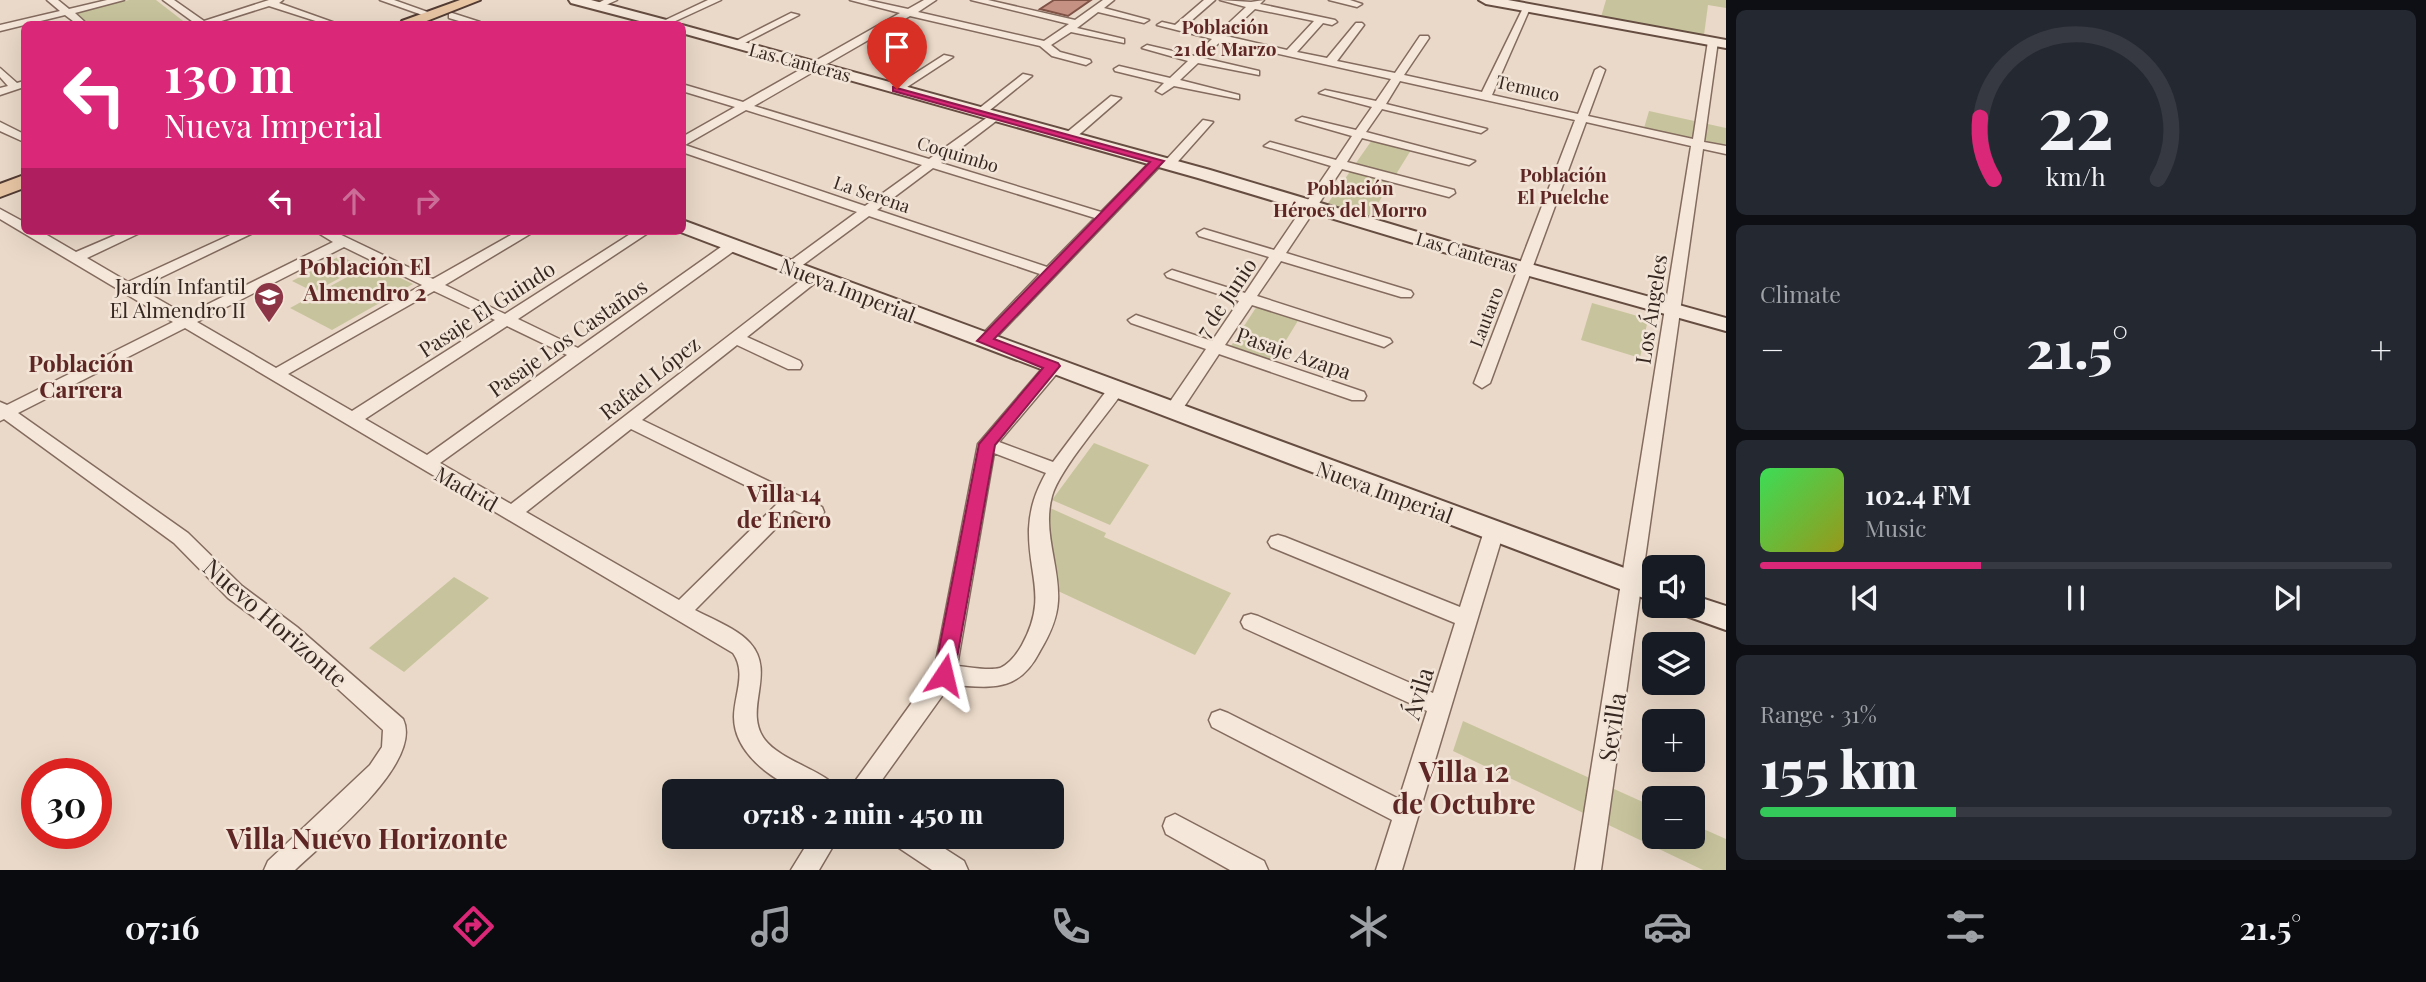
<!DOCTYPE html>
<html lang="en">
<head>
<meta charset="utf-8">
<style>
	body { margin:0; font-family:"Playfair Display",serif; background:#242831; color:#f1f3f6; height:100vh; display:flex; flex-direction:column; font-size:26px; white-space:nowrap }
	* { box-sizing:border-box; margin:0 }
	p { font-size:23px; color:#9ea1a6 }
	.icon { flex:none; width:38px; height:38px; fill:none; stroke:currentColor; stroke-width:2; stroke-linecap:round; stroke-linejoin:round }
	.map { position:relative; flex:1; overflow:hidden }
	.side { display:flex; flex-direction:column; gap:10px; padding:10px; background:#0d0f14; width:700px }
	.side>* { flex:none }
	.guide { position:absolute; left:21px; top:21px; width:665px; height:214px; border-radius:10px; box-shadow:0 7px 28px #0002; background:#db2777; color:#fff; overflow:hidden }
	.fabs { position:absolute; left:1642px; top:555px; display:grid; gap:14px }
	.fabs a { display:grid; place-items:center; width:63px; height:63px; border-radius:10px; background:#171b24; box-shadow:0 7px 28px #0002; font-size:35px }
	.speed { position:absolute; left:21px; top:758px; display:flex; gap:14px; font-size:35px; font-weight:700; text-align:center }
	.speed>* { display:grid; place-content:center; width:91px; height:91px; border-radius:50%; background:#171b24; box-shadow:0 7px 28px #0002; line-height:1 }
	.speed .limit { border:10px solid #d22; background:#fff; color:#111 }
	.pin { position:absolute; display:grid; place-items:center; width:60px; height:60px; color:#fff; margin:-72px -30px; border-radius:50% 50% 50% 0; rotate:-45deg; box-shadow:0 0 7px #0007 }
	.pin .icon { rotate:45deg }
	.me { position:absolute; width:77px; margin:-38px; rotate:10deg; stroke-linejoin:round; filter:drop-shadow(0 0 5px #0008) }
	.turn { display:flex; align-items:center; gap:24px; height:147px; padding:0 28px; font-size:32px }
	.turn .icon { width:91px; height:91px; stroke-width:2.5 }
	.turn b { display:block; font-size:49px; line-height:60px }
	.lanes { display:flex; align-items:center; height:66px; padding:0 28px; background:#0003; justify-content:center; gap:35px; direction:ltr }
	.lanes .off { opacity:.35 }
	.big { font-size:52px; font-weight:800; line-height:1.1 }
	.side .widget { flex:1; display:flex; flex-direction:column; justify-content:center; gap:10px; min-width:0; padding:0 24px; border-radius:10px; background:#242831 }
	.side .dial { align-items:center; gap:0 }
	.dial svg { height:182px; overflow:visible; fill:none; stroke:#363941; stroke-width:7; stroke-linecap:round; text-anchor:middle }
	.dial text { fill:#f1f3f6; stroke:none }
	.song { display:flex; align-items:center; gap:21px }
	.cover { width:84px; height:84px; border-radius:10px; background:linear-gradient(135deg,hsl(130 70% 55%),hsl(60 70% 35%)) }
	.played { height:7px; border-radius:4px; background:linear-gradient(90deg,#db2777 35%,#363941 35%) }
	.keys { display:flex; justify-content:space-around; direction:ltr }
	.heat { display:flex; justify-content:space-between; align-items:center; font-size:38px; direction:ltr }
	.charge { height:10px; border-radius:5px; background:linear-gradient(90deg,#34c759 31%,#363941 0) }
	.trip { position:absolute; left:662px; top:779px; width:402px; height:70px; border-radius:10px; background:#171b24; box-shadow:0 7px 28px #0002; font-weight:800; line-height:70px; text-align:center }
	.menu { display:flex; height:112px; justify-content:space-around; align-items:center; background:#090b0e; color:#9ea1a6 }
	.menu .icon { width:49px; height:49px }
	.menu .current { color:#db2777 }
	.menu b { font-size:32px; color:#f1f3f6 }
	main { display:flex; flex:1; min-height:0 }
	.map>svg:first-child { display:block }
	.green { fill:#c7c49d }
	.building { fill:#c49182; stroke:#805347; stroke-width:2 }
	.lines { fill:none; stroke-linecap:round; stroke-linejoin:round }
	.street-casing { stroke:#846b5f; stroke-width:3 }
	.secondary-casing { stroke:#664d42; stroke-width:4 }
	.primary-casing { stroke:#523b32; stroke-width:4 }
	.street { fill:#f5e8da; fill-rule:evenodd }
	.secondary { fill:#f5e8da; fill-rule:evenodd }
	.primary { fill:#e8c6a4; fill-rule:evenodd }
	.route { fill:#db2777; stroke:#8e194d; stroke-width:2 }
	.labels { text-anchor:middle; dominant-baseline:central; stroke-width:5; stroke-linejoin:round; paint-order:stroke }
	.far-street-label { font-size:18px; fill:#362721; stroke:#f2e5d7 }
	.far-neighbourhood-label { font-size:19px; font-weight:bold; fill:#5e2625; stroke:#f2e5d7 }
	.poi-label { font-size:21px; fill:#362721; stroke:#f2e5d7; text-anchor:end }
	.street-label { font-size:21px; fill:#362721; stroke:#f2e5d7 }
	.neighbourhood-label { font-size:23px; font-weight:bold; fill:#5e2625; stroke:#f2e5d7 }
	.near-street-label { font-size:24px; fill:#362721; stroke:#f2e5d7 }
	.near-neighbourhood-label { font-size:28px; font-weight:bold; fill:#5e2625; stroke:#f2e5d7 }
</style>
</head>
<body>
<main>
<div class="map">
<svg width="1726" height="870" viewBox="0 0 1726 870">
	<rect width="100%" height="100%" fill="#ead9c8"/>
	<path class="green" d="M129,0H156L187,24H85L70,14Z
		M1606,0H1726V8L1708,5L1704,35L1601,17Z
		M1649,111L1726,128V146L1644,128Z
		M1372,140L1411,150L1369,218L1326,206Z
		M340,256L362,266L314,292L292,281Z
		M371,264L413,284L332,330L290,308Z
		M1592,303L1648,319L1640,358L1581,340Z
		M1257,306L1299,319L1274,360L1231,346Z
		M1094,443L1149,465L1110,525L1052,500Z
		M1050,508L1106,533L1104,537L1231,593L1195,655L1058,591L1048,530Z
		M454,577L489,598L404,672L369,648Z
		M1463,721L1654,807V836H1692V824L1726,839V870H1703L1453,751Z"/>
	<path class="building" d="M1054,0H1091L1068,16L1040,9Z"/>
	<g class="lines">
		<g class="street-casing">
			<path id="street" d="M47,0H58L69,9L107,0H124L75,13L87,24H77L65,15L0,31V25L60,11Z
				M163,0H174L204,21L269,0H283L279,3L338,24H325L269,6L212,24H196Z
				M380,0H394L436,15L428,17Z
				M604,0H617L597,9L592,6Z
				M708,0H721L669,24H657Z
				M850,0H867L908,9L924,0H936L918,12L1044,41L1069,24L971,0H988L1075,20L1103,0H1114L1104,8L1149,20L1144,23L1098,12L1077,28L1124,39V43L1071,32L1051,45L1060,52L1090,60L1091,62L1086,65L1052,56L1040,46L910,16L754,106L929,159L992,114H1000V118L941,163L1101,212L1154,158H1162V164L990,344H978L976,341L1040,274L869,216L796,270H786L784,267L786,264L857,212L682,152V137L735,107L682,91V84L743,102L900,13ZM746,110L922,165L865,206L685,145ZM933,168L1095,218L1047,267L877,210Z
				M1204,0H1215L1184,27L1217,34L1246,7L1220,0L1251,2L1264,0L1260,4L1335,20L1337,22L1332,25L1323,23L1297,52L1327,58L1356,23H1362L1364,25L1337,61L1395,73L1420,36H1428L1429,38L1404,75L1482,92L1523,8L1531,6L1492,95L1578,114L1595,70L1600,67L1605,70L1588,116L1693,139L1708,41L1713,38L1718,41L1704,142L1726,146V154L1703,149L1601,870H1575L1691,146L1586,122L1490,383L1482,388L1474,383L1575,120L1400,81L1386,104L1487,129L1481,133L1382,109L1366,132L1475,161L1469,165L1362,138L1347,162L1454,190L1455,193L1449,197L1342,169L1286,253L1411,291L1413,294L1411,297H1401L1281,261L1257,296L1390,339L1392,342L1384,347L1378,345L1252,305L1225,345L1364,392L1366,396L1364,400H1352L1219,354L1178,416H1166L1163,412L1206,349L1131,323L1128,320L1136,315L1212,341L1239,301L1167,277L1165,274L1172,270L1245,293L1269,257L1199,236L1197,233L1204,229L1274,250L1331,166L1264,146L1270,142L1336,160L1352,136L1296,120L1302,117L1356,130L1372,107L1319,93L1325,90L1376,101L1391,79L1221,41L1203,58L1259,71V75L1198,63L1180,80L1239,95V99L1174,86L1162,94L1156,91L1164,83L1115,71L1114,69L1119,66L1170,78L1188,61L1142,48L1147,45L1194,56L1212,39L1157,25L1162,22L1175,25ZM1255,9L1314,21L1287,50L1226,36Z
				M1329,0H1350L1362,4L1357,7Z
				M452,13L480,22L482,24H469L449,18V14Z
				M791,13L799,15L739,46L730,44Z
				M944,55L953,57L901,91L891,89Z
				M0,68L17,83L24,81V87L0,95V88L8,86L0,77Z
				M1023,74L1032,76L985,114H977V110Z
				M1111,96L1121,98L1074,139H1066V133Z
				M1203,120L1213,122L1173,167H1165V161Z
				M0,122L24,134V142L0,131Z
				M0,209L24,222V231H40L76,252L125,231H144L87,258L128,282L239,231H257L139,288L186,315L333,242L315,231H333L433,279L518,231H535L445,285L505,314L635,231H651L518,319L578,348L728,242H738V248L440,463L511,504L810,273H820L822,276L820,279L747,337L800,361L802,365L800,369H788L737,345L642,420L822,507L824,512L822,517L815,519L794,510L695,610C712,619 738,629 750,643C777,673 742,710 765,740C782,762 830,772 838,791C827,791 811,794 800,790C770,779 734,752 734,717C734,695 747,673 733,653L185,328L18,413L188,533L242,586L297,627L403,719C424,763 325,841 295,870H264L268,861L370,765L382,747L383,730L283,639L228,598L174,543L4,419L0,421V402L7,405L173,322L0,219ZM344,247L422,285L276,368L197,322ZM434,291L495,320L352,411L288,374ZM507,326L567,355L427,455L365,419ZM631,429L779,502L679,600L526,512Z
				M1053,362L1061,367L1059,371L999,442L1053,462L1110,386L1116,385L1124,390C1106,417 1060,468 1052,496C1042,532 1060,566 1058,601C1057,620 1049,636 1040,651C1018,694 991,687 950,685L874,791H848L934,672L978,444L1047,363ZM994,453L1046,473C1036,491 1030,507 1029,529C1028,577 1048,597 1022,645C1017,654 1009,664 1000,668C988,671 969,667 957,666Z
				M1494,524L1501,526L1504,531L1402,870H1376L1392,820L1212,727L1209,720L1212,713L1220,710L1228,713L1399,799L1427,711L1244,628L1241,622L1244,616L1251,614L1258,616L1433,693L1455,623L1271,547L1268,542L1271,537L1278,535L1285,537L1460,607L1484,531L1487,526Z
				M1175,814L1264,861L1268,870H1230L1166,834L1163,826L1166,818Z
				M812,836H839L819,870H791Z
				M890,836H925L964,861L968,870H932L893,844Z"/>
		</g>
		<g class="secondary-casing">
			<path id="secondary" d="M569,0H591L670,21L672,24H651L571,3Z
				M1479,0H1508L1726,40V48L1486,4Z
				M682,25L1210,170L1454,243L1726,318V331L1440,251L1198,178L682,33Z
				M682,220L1654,579V602L678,231H682Z
				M1692,595L1726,606V630L1681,614L1677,606H1692Z"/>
		</g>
		<g class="primary-casing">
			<path id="primary" d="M460,0H480L419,24H400L402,21Z
				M24,175V188L0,197V184Z"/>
		</g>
		<use href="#street" class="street"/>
		<use href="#secondary" class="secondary"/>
		<use href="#primary" class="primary"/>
	</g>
	<path class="route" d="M893,87L1164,161L994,339L1058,363L1060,366L995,445L954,675L951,681L944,683L937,681L934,675L979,444L1043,368L977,341L1150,162L893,91Z"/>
	<defs>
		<g id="school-pin" transform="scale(1.575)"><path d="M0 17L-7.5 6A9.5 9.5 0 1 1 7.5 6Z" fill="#8c3546" stroke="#f2e5d7"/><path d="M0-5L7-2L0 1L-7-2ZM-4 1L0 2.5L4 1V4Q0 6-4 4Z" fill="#fff"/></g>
	</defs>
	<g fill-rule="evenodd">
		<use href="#school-pin" x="269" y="297"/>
	</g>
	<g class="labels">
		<g class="far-street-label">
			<text transform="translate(800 62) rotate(15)">Las Canteras</text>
			<text transform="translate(1528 88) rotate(13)">Temuco</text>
			<text transform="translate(958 154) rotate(17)">Coquimbo</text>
			<text transform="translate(872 194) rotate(19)">La Serena</text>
			<text transform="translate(1467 252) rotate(16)">Las Canteras</text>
			<text transform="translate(1486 317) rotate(-69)">Lautaro</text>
		</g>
		<g class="far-neighbourhood-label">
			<text x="1225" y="26">Población<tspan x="1225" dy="22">21 de Marzo</tspan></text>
			<text x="1563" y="174">Población<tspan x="1563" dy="22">El Puelche</tspan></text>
			<text x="1350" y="187">Población<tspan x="1350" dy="22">Héroes del Morro</tspan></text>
		</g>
		<g class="poi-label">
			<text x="246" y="285">Jardín Infantil<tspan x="246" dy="24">El Almendro II</tspan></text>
		</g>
		<g class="street-label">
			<text transform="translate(848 289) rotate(21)">Nueva Imperial</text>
			<text transform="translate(1225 297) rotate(-56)">7 de Junio</text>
			<text transform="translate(486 308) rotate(-33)">Pasaje El Guindo</text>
			<text transform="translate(1650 309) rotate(-81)">Los Ángeles</text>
			<text transform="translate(567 337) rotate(-35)">Pasaje Los Castaños</text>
			<text transform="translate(1294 352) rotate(19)">Pasaje Azapa</text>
			<text transform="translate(649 377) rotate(-38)">Rafael López</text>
			<text transform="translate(467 488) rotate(30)">Madrid</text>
			<text transform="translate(1385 491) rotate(20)">Nueva Imperial</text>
		</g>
		<g class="neighbourhood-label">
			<text x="365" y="265">Población El<tspan x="365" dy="26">Almendro 2</tspan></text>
			<text x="81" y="362">Población<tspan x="81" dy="26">Carrera</tspan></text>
			<text x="784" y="492">Villa 14<tspan x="784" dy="26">de Enero</tspan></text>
		</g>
		<g class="near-street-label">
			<text transform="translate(276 622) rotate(41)">Nuevo Horizonte</text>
			<text transform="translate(1417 693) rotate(-73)">Ávila</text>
			<text transform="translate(1611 727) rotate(-81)">Sevilla</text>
		</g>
		<g class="near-neighbourhood-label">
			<text x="1464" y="770">Villa 12<tspan x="1464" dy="32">de Octubre</tspan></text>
			<text x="367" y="837">Villa Nuevo Horizonte</text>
		</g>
	</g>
</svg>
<div class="fabs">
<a><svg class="icon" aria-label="sound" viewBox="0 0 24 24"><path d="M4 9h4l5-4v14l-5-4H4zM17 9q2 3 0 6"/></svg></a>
<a><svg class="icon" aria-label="layers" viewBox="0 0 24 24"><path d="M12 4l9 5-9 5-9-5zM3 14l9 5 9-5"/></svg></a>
<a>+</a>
<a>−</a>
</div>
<div class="speed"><div class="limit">30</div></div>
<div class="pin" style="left:897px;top:89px;background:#d93025"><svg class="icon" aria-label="arrive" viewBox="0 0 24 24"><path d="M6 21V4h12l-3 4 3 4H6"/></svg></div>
<svg class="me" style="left:944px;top:675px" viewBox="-20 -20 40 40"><path d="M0-17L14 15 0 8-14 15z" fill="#db2777" stroke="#fff" stroke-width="4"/></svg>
<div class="trip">07:18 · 2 min · 450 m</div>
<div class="guide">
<div class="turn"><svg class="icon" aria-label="left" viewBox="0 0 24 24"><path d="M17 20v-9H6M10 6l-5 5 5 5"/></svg><div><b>130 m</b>Nueva Imperial</div></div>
<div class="lanes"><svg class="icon" aria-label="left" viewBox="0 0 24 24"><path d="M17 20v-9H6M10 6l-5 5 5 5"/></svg><svg class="icon off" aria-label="ahead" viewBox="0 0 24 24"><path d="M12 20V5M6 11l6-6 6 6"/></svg><svg class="icon off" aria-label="right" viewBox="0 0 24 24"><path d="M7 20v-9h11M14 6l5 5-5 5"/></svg></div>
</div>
</div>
<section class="side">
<div class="widget dial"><svg viewBox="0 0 100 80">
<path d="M14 69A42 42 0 1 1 86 69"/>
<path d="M14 69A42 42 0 0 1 8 42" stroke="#db2777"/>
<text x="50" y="56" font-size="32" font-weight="700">22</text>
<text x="50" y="72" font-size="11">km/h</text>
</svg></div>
<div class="widget"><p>Climate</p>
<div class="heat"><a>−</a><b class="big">21.5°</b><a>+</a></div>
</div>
<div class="widget">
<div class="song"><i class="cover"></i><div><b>102.4 FM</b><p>Music</p></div></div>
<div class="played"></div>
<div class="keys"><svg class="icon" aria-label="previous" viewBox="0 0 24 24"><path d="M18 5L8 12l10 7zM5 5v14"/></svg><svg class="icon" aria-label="pause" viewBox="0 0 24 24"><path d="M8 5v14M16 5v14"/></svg><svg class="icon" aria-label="next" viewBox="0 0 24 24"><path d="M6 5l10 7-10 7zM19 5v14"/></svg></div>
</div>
<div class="widget"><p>Range · 31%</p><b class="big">155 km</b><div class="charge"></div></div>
</section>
</main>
<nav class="menu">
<b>07:16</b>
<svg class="icon current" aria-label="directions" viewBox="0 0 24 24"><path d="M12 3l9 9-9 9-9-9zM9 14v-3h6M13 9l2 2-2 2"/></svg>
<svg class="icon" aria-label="music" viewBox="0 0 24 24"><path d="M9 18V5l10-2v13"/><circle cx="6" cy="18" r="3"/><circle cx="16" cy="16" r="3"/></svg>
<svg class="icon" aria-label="phone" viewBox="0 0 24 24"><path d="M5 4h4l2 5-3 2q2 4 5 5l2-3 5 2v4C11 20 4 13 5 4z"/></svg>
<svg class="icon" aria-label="climate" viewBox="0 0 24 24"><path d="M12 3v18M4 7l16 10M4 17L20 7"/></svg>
<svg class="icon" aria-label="car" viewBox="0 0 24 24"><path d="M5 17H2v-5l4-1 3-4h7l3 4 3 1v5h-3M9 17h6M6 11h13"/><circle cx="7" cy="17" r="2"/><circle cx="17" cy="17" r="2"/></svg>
<svg class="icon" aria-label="filters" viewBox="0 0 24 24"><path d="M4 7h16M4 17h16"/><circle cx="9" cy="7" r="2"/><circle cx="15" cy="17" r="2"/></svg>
<b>21.5°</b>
</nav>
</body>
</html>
